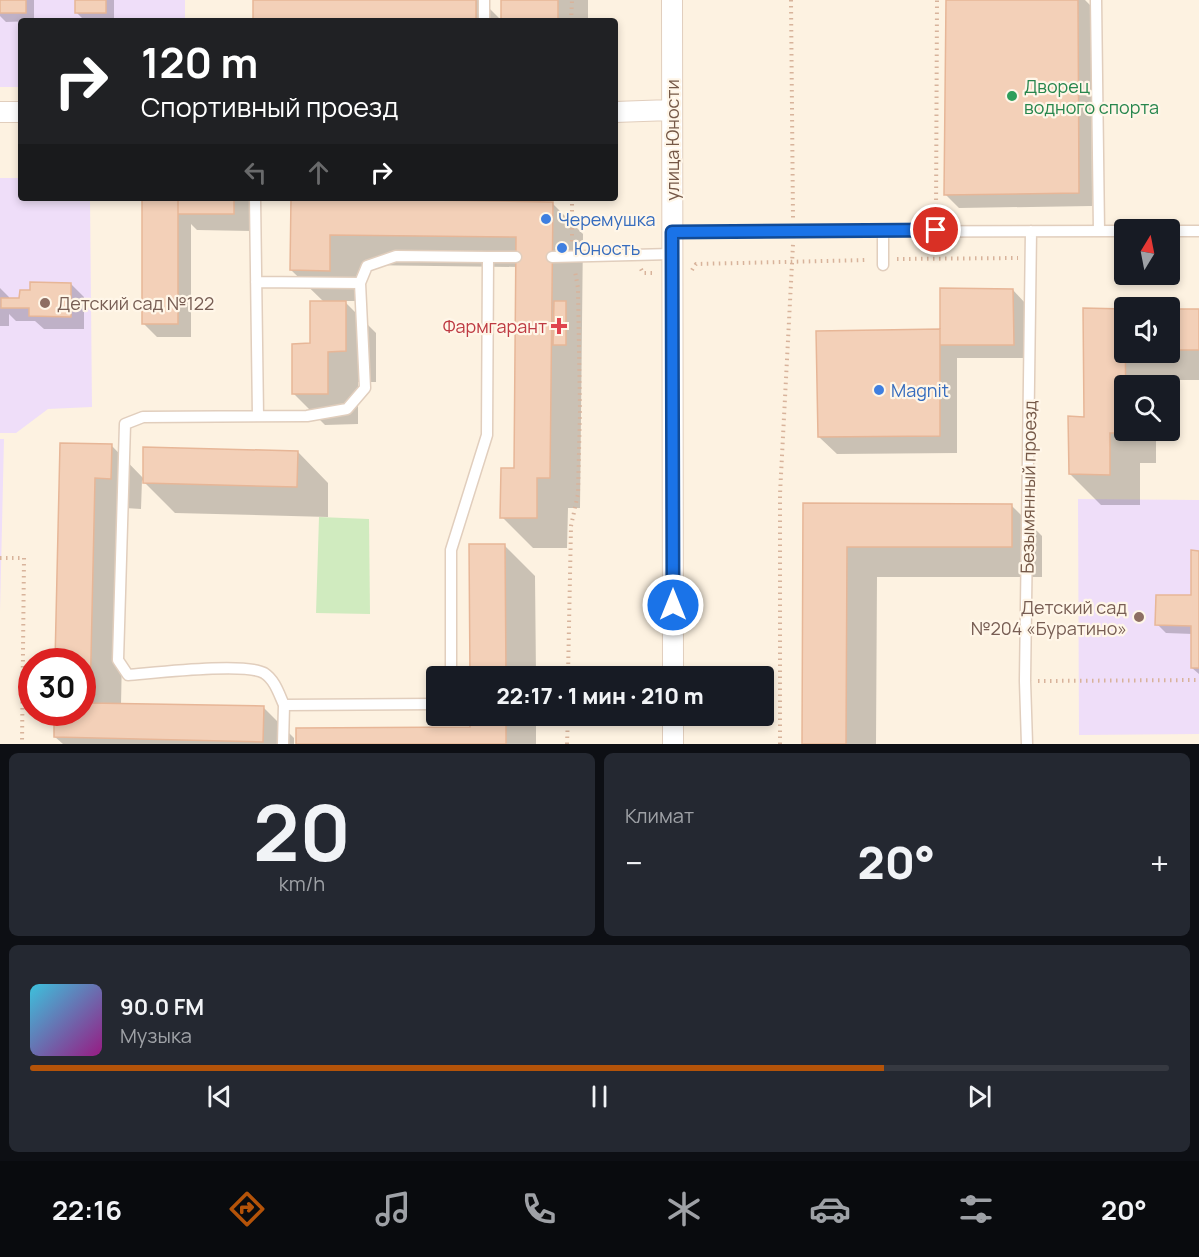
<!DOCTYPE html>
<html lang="ru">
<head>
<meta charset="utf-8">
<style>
	body { margin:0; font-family:Manrope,sans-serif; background:#242831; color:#f1f3f6; height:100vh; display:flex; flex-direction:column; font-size:22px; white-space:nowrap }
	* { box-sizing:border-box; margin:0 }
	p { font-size:20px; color:#9ea1a6 }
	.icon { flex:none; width:33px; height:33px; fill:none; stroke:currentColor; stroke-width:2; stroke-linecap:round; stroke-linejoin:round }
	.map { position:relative; height:744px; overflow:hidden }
	.sheet { display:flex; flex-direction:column; gap:9px; padding:9px; background:#0d0f14; flex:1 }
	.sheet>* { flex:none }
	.banner { position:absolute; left:18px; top:18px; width:600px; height:183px; border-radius:6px; box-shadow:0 3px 9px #0003; background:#202124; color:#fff; overflow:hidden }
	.needle { width:39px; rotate:10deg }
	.tools { position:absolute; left:1114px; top:219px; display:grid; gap:12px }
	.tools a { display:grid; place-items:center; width:66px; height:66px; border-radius:6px; background:#171b24; box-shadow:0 3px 9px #0003; font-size:30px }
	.speed { position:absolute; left:18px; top:648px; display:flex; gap:12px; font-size:30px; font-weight:700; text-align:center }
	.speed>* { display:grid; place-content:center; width:78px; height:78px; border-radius:50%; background:#171b24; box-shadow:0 3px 9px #0003; line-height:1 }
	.speed .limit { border:9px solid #d22; background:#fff; color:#111 }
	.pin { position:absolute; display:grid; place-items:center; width:51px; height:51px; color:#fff; margin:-26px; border:3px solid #fff; border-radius:50%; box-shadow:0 2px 6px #0007 }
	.me { position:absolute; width:66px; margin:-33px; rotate:0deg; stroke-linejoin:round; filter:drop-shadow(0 0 4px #0008) }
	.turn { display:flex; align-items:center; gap:21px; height:126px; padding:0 24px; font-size:27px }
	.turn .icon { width:78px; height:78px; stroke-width:2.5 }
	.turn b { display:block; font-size:42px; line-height:51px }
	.lanes { display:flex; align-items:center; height:57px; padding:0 24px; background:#0003; justify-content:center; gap:30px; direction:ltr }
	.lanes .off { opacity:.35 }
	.big { font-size:45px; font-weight:800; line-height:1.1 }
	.sheet .card { flex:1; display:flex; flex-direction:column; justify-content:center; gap:9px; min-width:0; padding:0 21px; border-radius:9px; background:#242831 }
	.sheet .dial { align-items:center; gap:0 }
	.dial b { font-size:78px; line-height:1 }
	.song { display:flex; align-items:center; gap:18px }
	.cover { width:72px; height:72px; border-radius:9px; background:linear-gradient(135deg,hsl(190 70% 55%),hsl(310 70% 35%)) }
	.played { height:6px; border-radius:3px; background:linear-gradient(90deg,#b45309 75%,#363941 75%) }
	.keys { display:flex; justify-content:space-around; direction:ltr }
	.heat { display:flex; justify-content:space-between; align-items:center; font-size:33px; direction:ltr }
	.sheet .tiles { flex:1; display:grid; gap:9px; grid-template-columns:1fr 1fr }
	.card:last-child { grid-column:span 2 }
	.trip { position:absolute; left:426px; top:666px; width:348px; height:60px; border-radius:6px; background:#171b24; box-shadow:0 3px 9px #0003; font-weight:800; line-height:60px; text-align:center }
	.menu { display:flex; height:96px; justify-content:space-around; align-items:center; background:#090b0e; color:#9ea1a6 }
	.menu .icon { width:42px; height:42px }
	.menu .selected { color:#b45309 }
	.menu b { font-size:27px; color:#f1f3f6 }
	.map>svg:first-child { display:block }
	.education { fill:#efdef9 }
	.green { fill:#d0ebbf }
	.shadow { fill:#0003 }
	.building { fill:#f3d0b8; stroke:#e7b697; stroke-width:1.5 }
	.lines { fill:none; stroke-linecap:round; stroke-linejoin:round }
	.service-casing { stroke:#e1cebd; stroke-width:13 }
	.minor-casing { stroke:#e1cebd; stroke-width:22 }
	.path { stroke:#d8b39b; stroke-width:4; stroke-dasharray:1.5 4.5; stroke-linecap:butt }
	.service { stroke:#fff; stroke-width:10 }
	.minor { stroke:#fff; stroke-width:20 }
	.route-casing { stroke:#114b97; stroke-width:15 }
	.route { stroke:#1a73e8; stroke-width:10 }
	.leisure-dot { fill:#2e9e5b; stroke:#fff6e8; stroke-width:2 }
	.shop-dot { fill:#3f7fe0; stroke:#fff6e8; stroke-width:2 }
	.education-dot { fill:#8d6e63; stroke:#fff6e8; stroke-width:2 }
	.health-dot { fill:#e0444e; stroke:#fff6e8; stroke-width:2 }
	.labels { text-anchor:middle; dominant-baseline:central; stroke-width:4.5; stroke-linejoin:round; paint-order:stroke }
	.leisure-label { font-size:18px; fill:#27864d; stroke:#fff6e8; text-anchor:start }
	.street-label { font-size:18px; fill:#755847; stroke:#fff6e8 }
	.shop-label { font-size:18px; fill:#366cbe; stroke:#fff6e8; text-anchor:start }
	.education-label { font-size:18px; fill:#785e54; stroke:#fff6e8; text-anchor:start }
	.health-label { font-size:18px; fill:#be3a42; stroke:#fff6e8; text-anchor:end }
</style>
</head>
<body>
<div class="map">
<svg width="1199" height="744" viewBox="0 0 1199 744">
	<rect width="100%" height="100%" fill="#fdf2e1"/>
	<path class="education" d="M0,0H185V21H21V87H0Z
		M0,178H21V198H90L92,407L48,409L16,433H0Z
		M0,439H4L0,612Z
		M1078,499L1199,500V734L1079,735Z"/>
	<path class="green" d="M319,517L369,519L370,614L316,613Z"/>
	<path class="shadow" d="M0,0H34V21L6,22L0,16Z
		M76,0H114V21H85L76,12Z
		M255,0H481L502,21H255Z
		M502,0H588V21H502Z
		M948,0H1085L1091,6L1092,206L959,208L946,195Z
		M180,198H251V231L197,230L191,224V337H157L144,324Z
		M292,200L552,203L583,234L580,508H568L567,548H533L502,517L515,469L518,267L361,265L360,301H344L376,333V382H358V424L325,425L294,394L312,345L324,302L291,270Z
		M71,284L84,297V329H44L35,321H16L9,314V326H0V288L9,297V299H21Z
		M1013,290L1026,304V358H957V453L837,454L819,437L942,333Z
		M1170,310L1199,311V380H1156V386H1125V430H1156V463H1140V505H1101L1070,474L1085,418L1125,352H1170Z
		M61,444L111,445L144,479L298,452L328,483V517L175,513L142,480L141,509L125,508L121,705L264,708L294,738V744H63L55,737L82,712V662Z
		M804,504L1011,505L1042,536V577H877L876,744H803Z
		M470,545H504L535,576L536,676H471Z
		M1199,552V674L1192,668L1193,634L1166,633L1157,624L1192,597Z
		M471,716H536V744H298L471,729Z"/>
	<path class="building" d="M0,0H26V13H0Z
		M75,0H106V13H75Z
		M253,0H476V21H253Z
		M501,0H558V21H501Z
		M946,0H1078L1079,193L944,195Z
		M178,198H234V214H178Z
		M291,198L553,202L550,478H537V518H500L501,468H514L516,237L330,235V271L290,270Z
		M142,200H178V324H142Z
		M30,282L71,283V317L29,316V308H1V298H19L20,290H30Z
		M940,288L1013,289L1014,345H940Z
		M310,301H346V351L328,352V394H292V344L310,343Z
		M554,301H566V345H553Z
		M1083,308L1125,309L1126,433H1110V475L1069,474L1068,416L1084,417Z
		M1170,309H1199V350H1170Z
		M940,329V436L818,437L816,331Z
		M60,443L112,444L111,479L95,478L90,703L264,706L263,742L54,737V712H82V662H55Z
		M143,447L298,451L297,487L143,483Z
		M803,503L1012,504V547H847L846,744H802Z
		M469,544H505L506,676H470Z
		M1191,550L1199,551V668H1191V626L1155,625L1156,595H1191Z
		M470,716H506V744H296V728L470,727Z"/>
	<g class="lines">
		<g class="service-casing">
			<path id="service" d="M1096,0L1099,231
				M484,21V0
				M255,198L258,416
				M883,231V265
				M1170,231H1199
				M672,232L1125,231
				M552,257L672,254
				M256,282L360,283
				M451,676V550L487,435L488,257H516
				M284,705C279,694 275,680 264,673C245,662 154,673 128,675L118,660L125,424L143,417L307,416L347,409L365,388L360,283L367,266L396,256L488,257
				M283,744L284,705L436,704
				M1027,744L1025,681L1031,231"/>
		</g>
		<g class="minor-casing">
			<path id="minor" d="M672,0L673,676
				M0,112H21
				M615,112L671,110
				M673,716V744"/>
		</g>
		<path class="path" d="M791,0L793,218
			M571,21L572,0
			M572,198V242
			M936,218L937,0
			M897,259L1018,258
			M641,269L643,273H655
			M692,270L696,264L868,260
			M0,558H24L22,744
			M568,676L571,526L578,494L580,411L578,288L575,271
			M1038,681L1199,680
			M567,744L568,716
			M780,744V494L793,244"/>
		<use href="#service" class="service"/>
		<use href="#minor" class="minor"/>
	</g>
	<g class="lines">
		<g class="route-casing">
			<path id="route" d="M673,605L672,232L936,230"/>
		</g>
		<use href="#route" class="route"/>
	</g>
	<circle class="leisure-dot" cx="1012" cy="96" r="6"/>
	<g class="shop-dot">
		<circle cx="546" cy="219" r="6"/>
		<circle cx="562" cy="248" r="6"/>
		<circle cx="879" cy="390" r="6"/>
	</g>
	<g class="education-dot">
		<circle cx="45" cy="303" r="6"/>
		<circle cx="1139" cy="617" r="6"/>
	</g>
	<path class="health-dot" d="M556 317h6v6h6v6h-6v6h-6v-6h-6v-6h6z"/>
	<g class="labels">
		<g class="leisure-label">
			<text x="1024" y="86">Дворец<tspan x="1024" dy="21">водного спорта</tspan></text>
		</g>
		<g class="street-label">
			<text transform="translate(672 140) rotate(-90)">улица Юности</text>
			<text transform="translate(1028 487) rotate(-89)">Безымянный проезд</text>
		</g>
		<g class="shop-label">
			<text x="558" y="219">Черемушка</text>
			<text x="574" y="248">Юность</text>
			<text x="891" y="390">Magnit</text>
		</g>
		<g class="education-label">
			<text x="57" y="303">Детский сад №122</text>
			<text x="1127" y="607" text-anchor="end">Детский сад<tspan x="1127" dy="21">№204 «Буратино»</tspan></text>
		</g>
		<g class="health-label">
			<text x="547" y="326">Фармгарант</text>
		</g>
	</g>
</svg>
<div class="tools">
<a><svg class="needle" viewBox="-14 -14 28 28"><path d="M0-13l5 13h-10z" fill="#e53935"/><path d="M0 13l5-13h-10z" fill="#9ea1a6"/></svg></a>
<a><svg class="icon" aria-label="sound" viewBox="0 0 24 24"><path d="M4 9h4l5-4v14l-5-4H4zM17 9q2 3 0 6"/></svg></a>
<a><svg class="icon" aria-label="search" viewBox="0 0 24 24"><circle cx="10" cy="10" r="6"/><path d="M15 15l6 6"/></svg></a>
</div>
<div class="speed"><div class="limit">30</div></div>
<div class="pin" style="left:936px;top:230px;background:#d93025"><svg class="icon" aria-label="arrive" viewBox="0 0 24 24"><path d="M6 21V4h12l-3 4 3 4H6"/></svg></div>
<svg class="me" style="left:673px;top:605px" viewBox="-20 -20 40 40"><circle r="17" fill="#1a73e8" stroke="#fff" stroke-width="3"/><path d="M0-11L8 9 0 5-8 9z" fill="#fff"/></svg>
<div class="trip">22:17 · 1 мин · 210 m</div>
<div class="banner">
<div class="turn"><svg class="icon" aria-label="right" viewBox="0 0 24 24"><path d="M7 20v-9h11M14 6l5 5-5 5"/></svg><div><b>120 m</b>Спортивный проезд</div></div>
<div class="lanes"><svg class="icon off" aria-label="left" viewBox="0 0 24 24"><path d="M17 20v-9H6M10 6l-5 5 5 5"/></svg><svg class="icon off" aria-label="ahead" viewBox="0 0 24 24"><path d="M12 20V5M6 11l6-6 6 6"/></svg><svg class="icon" aria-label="right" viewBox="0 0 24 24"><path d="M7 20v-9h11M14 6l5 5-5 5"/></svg></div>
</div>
</div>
<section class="sheet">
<div class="tiles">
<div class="card dial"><b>20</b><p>km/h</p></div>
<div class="card"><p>Климат</p>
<div class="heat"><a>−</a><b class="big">20°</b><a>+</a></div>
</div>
<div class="card">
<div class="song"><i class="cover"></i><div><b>90.0 FM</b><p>Музыка</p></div></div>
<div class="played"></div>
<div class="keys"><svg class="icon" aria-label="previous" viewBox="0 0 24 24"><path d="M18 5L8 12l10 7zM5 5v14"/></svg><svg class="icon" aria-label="pause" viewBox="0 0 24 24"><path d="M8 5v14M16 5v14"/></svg><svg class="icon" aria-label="next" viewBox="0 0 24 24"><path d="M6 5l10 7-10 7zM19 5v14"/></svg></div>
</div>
</div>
</section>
<nav class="menu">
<b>22:16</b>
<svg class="icon selected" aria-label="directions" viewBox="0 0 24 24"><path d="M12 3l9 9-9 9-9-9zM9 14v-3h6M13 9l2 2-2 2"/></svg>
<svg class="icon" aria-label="music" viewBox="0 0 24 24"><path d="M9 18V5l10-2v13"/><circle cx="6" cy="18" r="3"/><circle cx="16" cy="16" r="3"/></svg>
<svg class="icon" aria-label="phone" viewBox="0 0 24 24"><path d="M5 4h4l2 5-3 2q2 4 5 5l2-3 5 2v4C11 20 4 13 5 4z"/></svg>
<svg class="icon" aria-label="climate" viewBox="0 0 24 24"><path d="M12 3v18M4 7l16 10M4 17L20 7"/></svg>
<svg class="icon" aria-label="car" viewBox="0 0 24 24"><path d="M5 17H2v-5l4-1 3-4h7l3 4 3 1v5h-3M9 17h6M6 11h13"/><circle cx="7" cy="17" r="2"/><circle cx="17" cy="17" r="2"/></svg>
<svg class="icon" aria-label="filters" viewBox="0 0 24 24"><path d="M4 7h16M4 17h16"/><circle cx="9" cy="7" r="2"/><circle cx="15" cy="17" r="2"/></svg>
<b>20°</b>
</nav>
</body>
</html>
